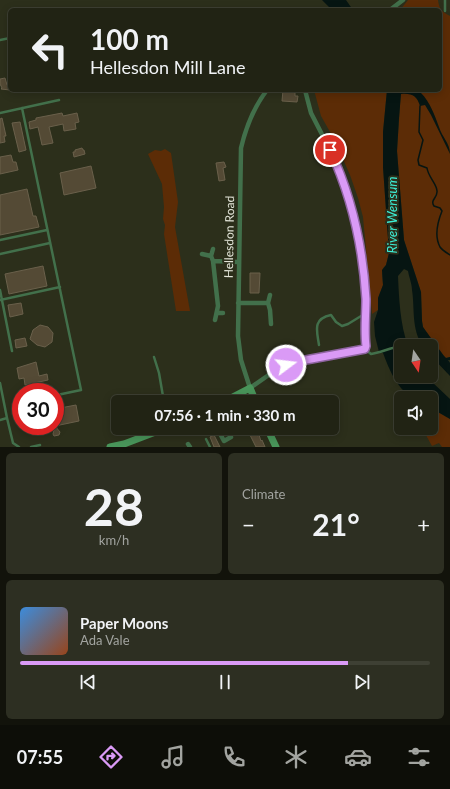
<!DOCTYPE html>
<html lang="en">
<head>
<meta charset="utf-8">
<style>
	body { margin:0; font-family:Lato,sans-serif; background:#2d2f22; color:#f1f3f6; height:100vh; display:flex; flex-direction:column; font-size:15px; white-space:nowrap }
	* { box-sizing:border-box; margin:0 }
	p { font-size:13px; color:#a2a4a0 }
	.icon { flex:none; width:22px; height:22px; fill:none; stroke:currentColor; stroke-width:2; stroke-linecap:round; stroke-linejoin:round }
	.map { position:relative; height:447px; overflow:hidden }
	.sheet { display:flex; flex-direction:column; gap:6px; padding:6px; background:#12130b; flex:1 }
	.sheet>* { flex:none }
	.top-card { position:absolute; left:8px; top:8px; width:434px; height:84px; border-radius:6px; box-shadow:0 2px 10px #0003,0 0 0 1px #3e4034; background:#212314; color:#f1f3f6; overflow:hidden }
	.needle { width:26px; rotate:167deg }
	.buttons { position:absolute; left:394px; top:339px; display:grid; gap:8px }
	.buttons a { display:grid; place-items:center; width:44px; height:44px; border-radius:6px; background:#212314; box-shadow:0 2px 10px #0003,0 0 0 1px #3e4034; font-size:20px }
	.speed { position:absolute; left:12px; top:383px; display:flex; gap:8px; font-size:20px; font-weight:700; text-align:center }
	.speed>* { display:grid; place-content:center; width:52px; height:52px; border-radius:50%; background:#212314; box-shadow:0 2px 10px #0003,0 0 0 1px #3e4034; line-height:1 }
	.speed .limit { border:6px solid #d22; background:#fff; color:#111 }
	.pin { position:absolute; display:grid; place-items:center; width:34px; height:34px; color:#fff; margin:-17px; border:2px solid #fff; border-radius:50%; box-shadow:0 1px 4px #0007 }
	.me { position:absolute; width:44px; margin:-22px; rotate:75deg; stroke-linejoin:round; filter:drop-shadow(0 0 3px #0008) }
	.turn { display:flex; align-items:center; gap:14px; height:84px; padding:0 16px; font-size:18px }
	.turn .icon { width:52px; height:52px; stroke-width:2.5 }
	.turn b { display:block; font-size:28px; line-height:34px }
	.big { font-size:30px; font-weight:700; line-height:1.1 }
	.sheet .tile { flex:1; display:flex; flex-direction:column; justify-content:center; gap:6px; min-width:0; padding:0 14px; border-radius:6px; background:#2d2f22 }
	.sheet .dial { align-items:center; gap:0 }
	.dial b { font-size:52px; line-height:1 }
	.song { display:flex; align-items:center; gap:12px }
	.cover { width:48px; height:48px; border-radius:6px; background:linear-gradient(135deg,hsl(210 70% 55%),hsl(20 70% 35%)) }
	.played { height:4px; border-radius:2px; background:linear-gradient(90deg,#da9af6 80%,#3e4034 80%) }
	.keys { display:flex; justify-content:space-around; direction:ltr }
	.heat { display:flex; justify-content:space-between; align-items:center; font-size:22px; direction:ltr }
	.sheet .tiles { flex:1; display:grid; gap:6px; grid-template-columns:1fr 1fr }
	.tile:last-child { grid-column:span 2 }
	.trip { position:absolute; left:111px; top:395px; width:228px; height:40px; border-radius:6px; background:#212314; box-shadow:0 2px 10px #0003,0 0 0 1px #3e4034; font-weight:700; line-height:40px; text-align:center }
	.tabs { display:flex; height:64px; justify-content:space-around; align-items:center; background:#0d0e08; color:#a2a4a0 }
	.tabs .icon { width:28px; height:28px }
	.tabs .active { color:#da9af6 }
	.tabs b { font-size:18px; color:#f1f3f6 }
	.map>svg:first-child { display:block }
	.green { fill:#5c2c06 }
	.water { fill:#061512 }
	.lines { fill:none; stroke-linecap:round; stroke-linejoin:round }
	.stream { stroke:#061512; stroke-width:1.5 }
	.building { fill:#544a35; stroke:#6a604b }
	.lane { stroke:#42704b; stroke-width:2.5 }
	.street { stroke:#42704b; stroke-width:4.5 }
	.secondary { stroke:#49955a; stroke-width:7 }
	.route-casing { stroke:#8e64a0; stroke-width:10 }
	.route { stroke:#da9af6; stroke-width:7 }
	.labels { text-anchor:middle; dominant-baseline:central; stroke-width:4; stroke-linejoin:round; paint-order:stroke }
	.street-label { font-size:12px; fill:#e2e4d8; stroke:#2c2f1b }
	.water-label { font-size:13px; font-style:italic; fill:#3ceed6; stroke:#2c2f1b }
</style>
</head>
<body>
<div class="map">
<svg width="450" height="447" viewBox="0 0 450 447">
	<rect width="100%" height="100%" fill="#2c2f1b"/>
	<path class="green" d="M408,0H438C439,9 442,12 450,16V357L446,358L436,347L423,327L422,321L421,292L404,240L397,151L401,90H440V10H400Z
		M314,90H387L383,132V167L389,253L386,265L383,268L382,274L383,285L378,298V310L372,314L363,217L358,198L350,175L334,139L321,116Z
		M165,149L171,153L178,202L175,227L190,311H176L164,234L165,225L163,219L164,207L162,184L148,154L155,150L161,151Z
		M431,408L450,419V447H442L439,443L432,446L422,428H431Z"/>
	<path class="water" d="M322,0H346L353,10H332Z
		M387,90H410L421,93C430,102 435,116 439,127C442,137 450,143 450,154L431,115L425,105L420,106C417,96 412,93 401,94L399,118L397,151L404,240L421,292L422,321L423,327L444,356L446,358L450,357V360H448L450,363V376L431,356V346H423C411,329 415,309 412,290C412,284 409,277 408,271L404,269L398,276C399,298 400,324 408,346L397,347L401,356V376H421L431,381L450,399V419L431,408V398C426,398 420,399 415,398C398,392 389,369 383,353L379,352L375,336L374,322L378,310V298L383,285L382,270L386,265L389,253L383,167V132Z"/>
	<g class="lines">
		<path class="stream" d="M420,106L419,132L423,140L418,160L419,165L427,168C428,177 438,185 437,192C437,198 430,200 434,206L440,208L442,211C438,221 434,236 440,247C442,250 447,253 450,255"/>
	</g>
	<path class="building" d="M5,78L7,85L10,83V90L1,89L2,88L0,84V79Z
		M283,90L295,91V96H298L297,102L282,101Z
		M62,113L63,116L77,113L79,122L75,123L76,129L64,131L63,124L49,127L53,143L42,145L38,127L30,129L29,122L36,120V118Z
		M2,118L6,136H4L5,142L0,143V119Z
		M20,122L26,150L19,152L12,123Z
		M82,148L83,150H84L85,154L74,157L73,152H75V150Z
		M11,155L13,162H16L18,170L0,174V157Z
		M224,162L226,167L223,168L225,180L219,181L216,163Z
		M91,166L96,188L64,195L60,173Z
		M27,189L33,216H36L39,227L0,235V195Z
		M43,266L47,286L9,294L5,274Z
		M250,273H260L259,293H250Z
		M21,303L23,314L10,317L8,305Z
		M40,325L48,327L53,333L52,342L45,347L37,345L30,339L33,330Z
		M25,338L27,346L16,348L15,340Z
		M36,362L39,376L47,374L48,380L25,385L24,378L19,379L17,368Z
		M76,405L79,421L55,426L60,432L59,435L54,436L53,434L55,426V409Z
		M255,430L257,436L259,435L261,441L262,440L265,447H256L249,433Z
		M214,435L220,447H214L210,437Z"/>
	<g class="lines">
		<path class="lane" d="M445,11V0
			M0,40L10,38
			M22,108L81,390L57,395
			M0,113L59,100
			M0,240L47,230
			M0,254L50,243
			M0,290L12,351
			M0,300L60,287
			M319,345C317,331 312,319 331,315L336,322L342,326L348,324L366,313
			M365,349L371,354C383,352 402,343 412,346
			M154,357L159,373L164,402
			M0,383L7,418L0,420
			M7,418L13,443L19,447
			M206,439L210,447
			M31,447L40,445"/>
		<path class="street" d="M390,10L403,0
			M267,90C254,107 246,127 241,148L238,336L241,360L250,388L273,372L286,365L295,362L365,349L366,346V299L362,258L352,211L344,183L330,150L311,113L305,90
			M202,254L211,256L213,261L218,306L215,320
			M211,256L213,249
			M213,261L238,262
			M238,303H268L270,295
			M268,303L270,310L271,324
			M217,313H223
			M297,402L308,397
			M217,428L224,441L231,437
			M188,444L190,447"/>
		<path class="secondary" d="M223,402L250,388L256,402
			M267,428L276,447
			M110,447L124,444L166,428"/>
	</g>
	<g class="lines">
		<g class="route-casing">
			<path id="route" d="M286,365L295,362L365,349L366,346C364,330 366,315 366,299C363,248 352,197 330,150"/>
		</g>
		<use href="#route" class="route"/>
	</g>
	<g class="labels">
		<g class="street-label">
			<text transform="translate(229 237) rotate(-89)">Hellesdon Road</text>
		</g>
		<g class="water-label">
			<text transform="translate(392 215) rotate(-90)">River Wensum</text>
		</g>
	</g>
</svg>
<div class="buttons">
<a><svg class="needle" viewBox="-14 -14 28 28"><path d="M0-13l5 13h-10z" fill="#e53935"/><path d="M0 13l5-13h-10z" fill="#a2a4a0"/></svg></a>
<a><svg class="icon" aria-label="sound" viewBox="0 0 24 24"><path d="M4 9h4l5-4v14l-5-4H4zM17 9q2 3 0 6"/></svg></a>
</div>
<div class="speed"><div class="limit">30</div></div>
<div class="pin" style="left:330px;top:150px;background:#d93025"><svg class="icon" aria-label="arrive" viewBox="0 0 24 24"><path d="M6 21V4h12l-3 4 3 4H6"/></svg></div>
<svg class="me" style="left:286px;top:365px" viewBox="-20 -20 40 40"><circle r="17" fill="#da9af6" stroke="#fff" stroke-width="3"/><path d="M0-11L8 9 0 5-8 9z" fill="#fff"/></svg>
<div class="trip">07:56 · 1 min · 330 m</div>
<div class="top-card">
<div class="turn"><svg class="icon" aria-label="left" viewBox="0 0 24 24"><path d="M17 20v-9H6M10 6l-5 5 5 5"/></svg><div><b>100 m</b>Hellesdon Mill Lane</div></div>
</div>
</div>
<section class="sheet">
<div class="tiles">
<div class="tile dial"><b>28</b><p>km/h</p></div>
<div class="tile"><p>Climate</p>
<div class="heat"><a>−</a><b class="big">21°</b><a>+</a></div>
</div>
<div class="tile">
<div class="song"><i class="cover"></i><div><b>Paper Moons</b><p>Ada Vale</p></div></div>
<div class="played"></div>
<div class="keys"><svg class="icon" aria-label="previous" viewBox="0 0 24 24"><path d="M18 5L8 12l10 7zM5 5v14"/></svg><svg class="icon" aria-label="pause" viewBox="0 0 24 24"><path d="M8 5v14M16 5v14"/></svg><svg class="icon" aria-label="next" viewBox="0 0 24 24"><path d="M6 5l10 7-10 7zM19 5v14"/></svg></div>
</div>
</div>
</section>
<nav class="tabs">
<b>07:55</b>
<svg class="icon active" aria-label="directions" viewBox="0 0 24 24"><path d="M12 3l9 9-9 9-9-9zM9 14v-3h6M13 9l2 2-2 2"/></svg>
<svg class="icon" aria-label="music" viewBox="0 0 24 24"><path d="M9 18V5l10-2v13"/><circle cx="6" cy="18" r="3"/><circle cx="16" cy="16" r="3"/></svg>
<svg class="icon" aria-label="phone" viewBox="0 0 24 24"><path d="M5 4h4l2 5-3 2q2 4 5 5l2-3 5 2v4C11 20 4 13 5 4z"/></svg>
<svg class="icon" aria-label="climate" viewBox="0 0 24 24"><path d="M12 3v18M4 7l16 10M4 17L20 7"/></svg>
<svg class="icon" aria-label="car" viewBox="0 0 24 24"><path d="M5 17H2v-5l4-1 3-4h7l3 4 3 1v5h-3M9 17h6M6 11h13"/><circle cx="7" cy="17" r="2"/><circle cx="17" cy="17" r="2"/></svg>
<svg class="icon" aria-label="filters" viewBox="0 0 24 24"><path d="M4 7h16M4 17h16"/><circle cx="9" cy="7" r="2"/><circle cx="15" cy="17" r="2"/></svg>
</nav>
</body>
</html>
